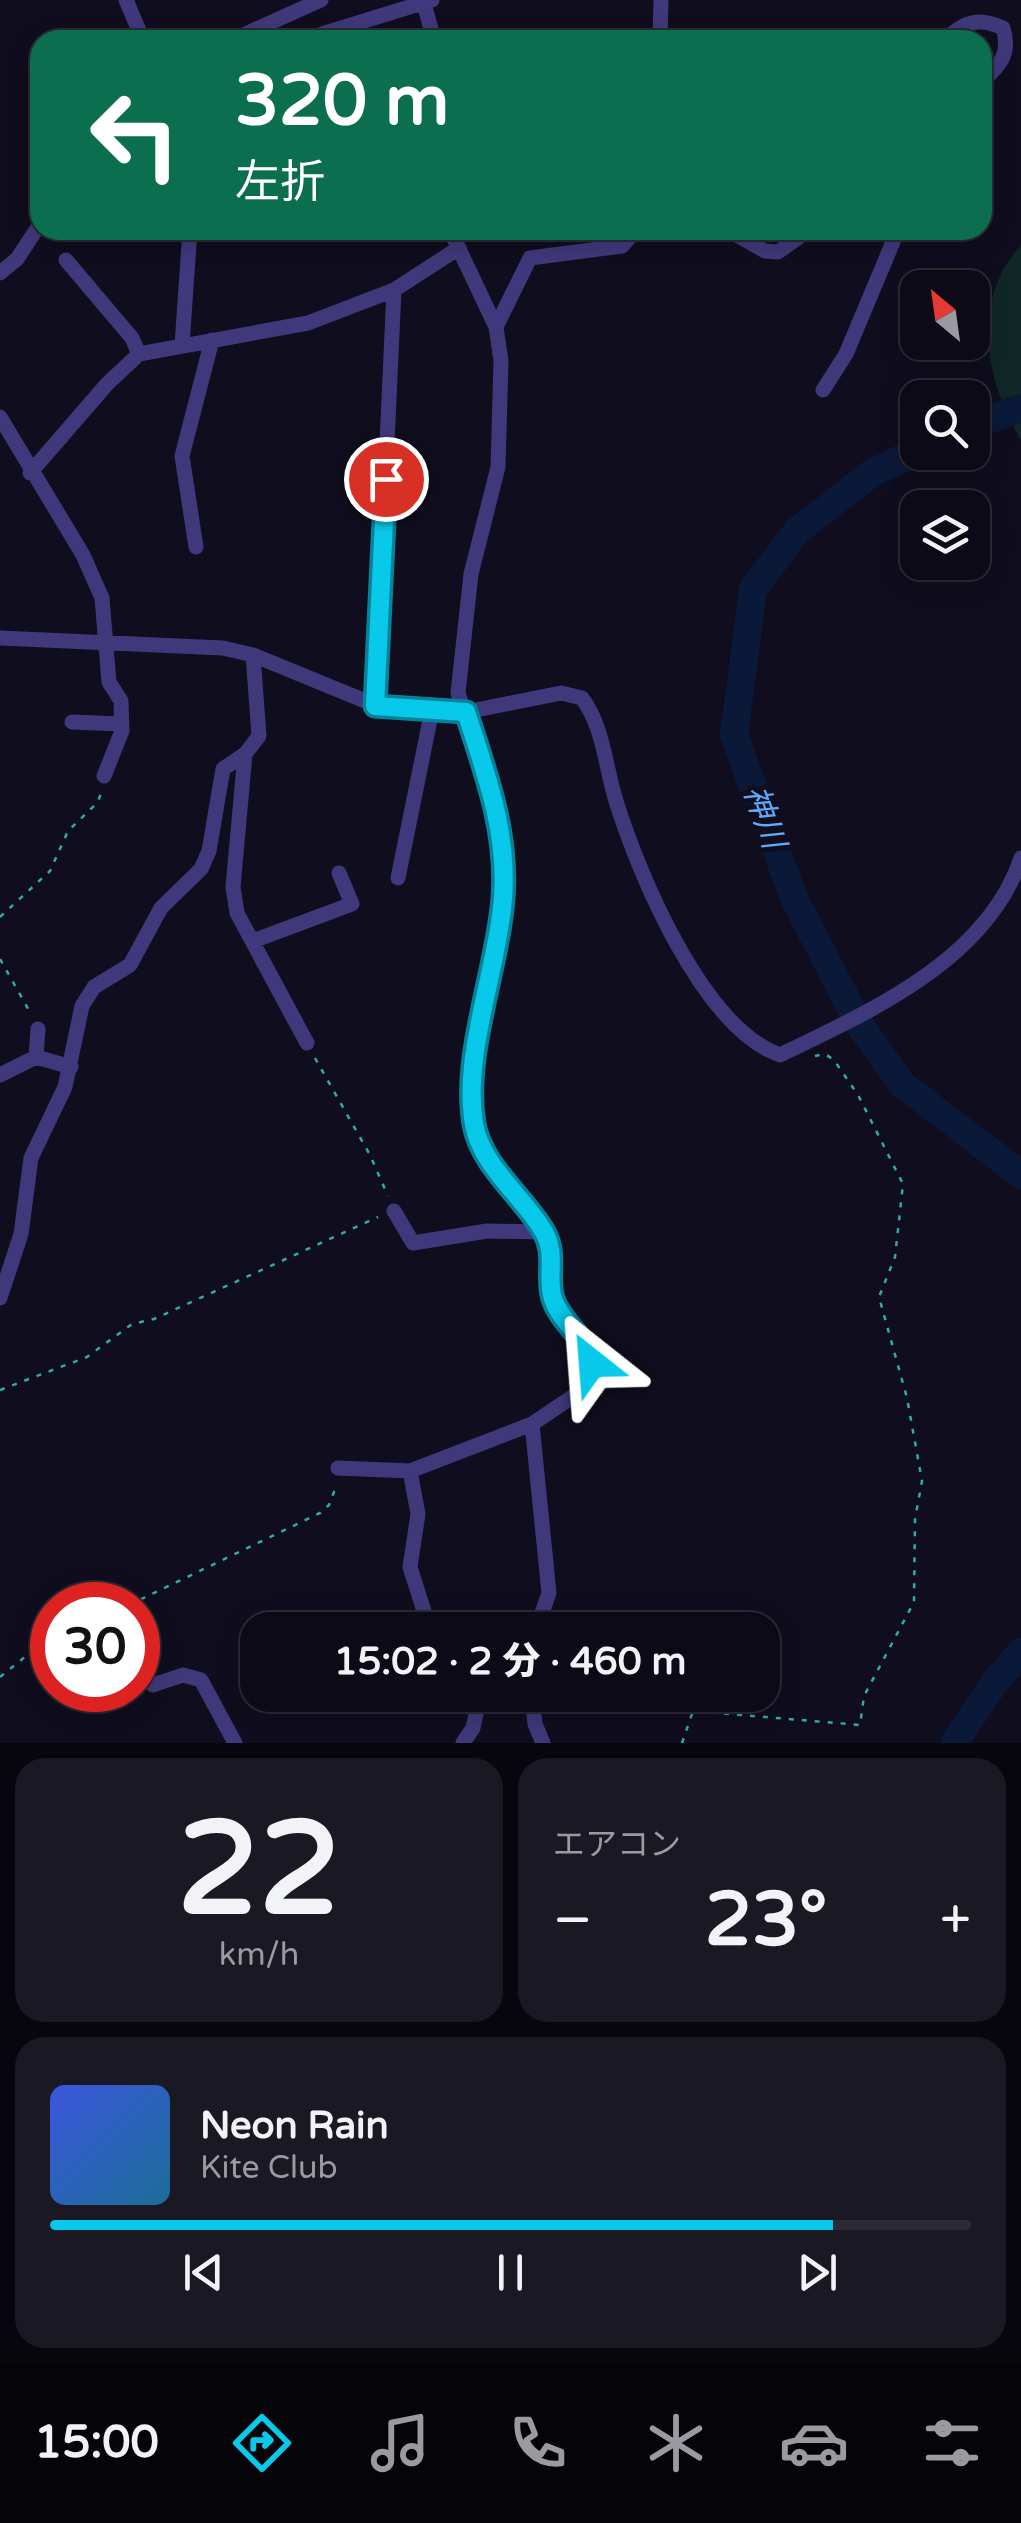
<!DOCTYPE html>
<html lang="ja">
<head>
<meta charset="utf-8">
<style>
	body { margin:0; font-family:"Varela Round","Noto Sans JP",sans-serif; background:#1a1823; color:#f1f3f6; height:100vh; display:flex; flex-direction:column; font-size:38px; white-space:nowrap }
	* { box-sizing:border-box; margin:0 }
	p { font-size:32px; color:#9a9aa1 }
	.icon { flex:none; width:55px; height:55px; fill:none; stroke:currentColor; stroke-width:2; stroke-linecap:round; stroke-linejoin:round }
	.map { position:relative; height:1743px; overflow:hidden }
	.side { display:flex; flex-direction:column; gap:15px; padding:15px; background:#07060c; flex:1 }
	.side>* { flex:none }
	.banner { position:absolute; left:30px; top:30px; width:962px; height:210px; border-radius:30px; box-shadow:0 5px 25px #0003,0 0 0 2px #2c2b35; background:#0b6e4f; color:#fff; overflow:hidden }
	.needle { width:65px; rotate:331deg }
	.buttons { position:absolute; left:900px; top:270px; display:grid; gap:20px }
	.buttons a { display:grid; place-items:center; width:90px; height:90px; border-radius:20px; background:#0c0a16; box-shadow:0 5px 25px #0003,0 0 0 2px #2c2b35; font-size:50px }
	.speed { position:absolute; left:30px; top:1582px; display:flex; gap:20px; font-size:50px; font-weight:700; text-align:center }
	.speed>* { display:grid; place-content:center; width:130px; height:130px; border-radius:50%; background:#0c0a16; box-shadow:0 5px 25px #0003,0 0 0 2px #2c2b35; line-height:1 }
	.speed .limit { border:15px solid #d22; background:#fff; color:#111 }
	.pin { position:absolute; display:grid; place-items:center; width:85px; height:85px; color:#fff; margin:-42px; border:5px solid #fff; border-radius:50%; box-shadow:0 2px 10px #0007 }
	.me { position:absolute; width:110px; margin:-55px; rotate:332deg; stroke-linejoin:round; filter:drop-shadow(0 0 8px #0008) }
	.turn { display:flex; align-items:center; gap:35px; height:210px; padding:0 40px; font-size:45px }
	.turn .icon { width:130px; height:130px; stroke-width:2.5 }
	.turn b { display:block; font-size:70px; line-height:85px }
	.big { font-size:75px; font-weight:800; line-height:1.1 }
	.side .tile { flex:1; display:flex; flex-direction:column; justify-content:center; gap:15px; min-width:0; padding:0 35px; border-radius:30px; background:#1a1823 }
	.side .dial { align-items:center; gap:0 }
	.dial b { font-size:130px; line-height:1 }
	.song { display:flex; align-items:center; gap:30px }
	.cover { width:120px; height:120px; border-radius:15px; background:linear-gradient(135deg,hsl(230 70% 55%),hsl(200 70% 35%)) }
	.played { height:10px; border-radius:5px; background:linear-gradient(90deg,#09c9eb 85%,#2c2b35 85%) }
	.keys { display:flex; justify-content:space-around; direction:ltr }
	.heat { display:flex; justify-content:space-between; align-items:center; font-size:55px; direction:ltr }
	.side .tiles { flex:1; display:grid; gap:15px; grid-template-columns:1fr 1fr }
	.tile:last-child { grid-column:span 2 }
	.trip { position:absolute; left:240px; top:1612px; width:540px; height:100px; border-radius:30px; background:#0c0a16; box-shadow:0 5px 25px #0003,0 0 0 2px #2c2b35; font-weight:800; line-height:100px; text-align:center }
	.menu { display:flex; height:160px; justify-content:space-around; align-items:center; background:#050409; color:#9a9aa1 }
	.menu .icon { width:70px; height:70px }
	.menu .active { color:#09c9eb }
	.menu b { font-size:45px; color:#f1f3f6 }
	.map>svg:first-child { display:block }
	.green { fill:#102727 }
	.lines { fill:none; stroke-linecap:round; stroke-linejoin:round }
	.river { stroke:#0b1939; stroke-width:28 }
	.path { stroke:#32aaa9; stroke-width:2.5; stroke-dasharray:5 8; stroke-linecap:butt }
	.minor { stroke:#3f397b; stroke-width:15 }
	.route-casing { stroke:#068399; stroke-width:25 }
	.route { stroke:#09c9eb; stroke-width:18 }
	.labels { text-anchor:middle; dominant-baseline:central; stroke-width:10; stroke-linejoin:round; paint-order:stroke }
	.water-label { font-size:32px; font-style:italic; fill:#5ea9f9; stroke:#100d1e }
</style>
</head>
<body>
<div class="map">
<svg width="1021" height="1743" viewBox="0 0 1021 1743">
	<rect width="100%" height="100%" fill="#100d1e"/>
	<path class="green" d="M1021,245V440C985,380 970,300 1021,245Z"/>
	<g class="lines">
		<path class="river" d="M972,426L1021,408
			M918,451L872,473L797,531L753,589L734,735L794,898L859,1024L902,1084L1021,1175
			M954,1743L995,1682L1021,1652"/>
		<path class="path" d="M0,917L50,871L68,831L98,802L101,793
			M0,959L31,1014
			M315,1058L370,1155L388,1196
			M0,1390L87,1357L132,1324L154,1319L378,1217
			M129,1605L320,1513L329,1505L337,1484
			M0,1677L52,1635
			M682,1743L693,1711L860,1725L864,1696L914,1602L915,1519L922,1481L907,1398L879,1297L895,1257L903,1184L858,1095L834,1060L825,1054L815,1056"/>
		<path class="minor" d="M126,0L143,40
			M423,0L434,40
			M322,34L432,0
			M232,40L321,0
			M660,40L661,0
			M945,40C964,21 979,17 1003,28C1011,54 1000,65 982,82
			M450,230L496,327L501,361L498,467L471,574L458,693L500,819L504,866L503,901L476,1066L474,1128L499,1174L544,1232L554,1261L553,1299L589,1349L587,1387L532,1424L549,1593L536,1630
			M636,231L733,233L765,251L778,252L809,230
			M66,260L132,338L139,354
			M0,273L17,259L40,224
			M496,327L530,258L622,246L636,230
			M182,345L190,230
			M823,390L846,354L898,230
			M0,417L83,555L102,598L109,682L121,701L122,731L104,776
			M30,473L107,384L139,354L308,323L394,290L459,248
			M196,547L182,456L212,340
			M0,638L223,648L253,655L375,705L466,712L561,693L582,698C604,728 605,766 616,801C639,875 703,1028 780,1055C871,1011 987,960 1021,858
			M375,705L394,290
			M72,722L122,724
			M245,754L233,887L237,913L307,1043
			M398,878L432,710
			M253,941L352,904L339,873
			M38,1029L36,1057L71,1067
			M0,1075L36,1057
			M394,1211L413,1243L487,1231L544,1232
			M0,1298L21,1234L31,1158L65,1087L82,1006L94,987L130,965L161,908L201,869L209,851L223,769L245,754L259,736L253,655
			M338,1468L410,1471L532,1424
			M410,1471L418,1514L410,1567L430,1630
			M153,1685L183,1675L201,1680L235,1743
			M532,1695L535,1724L543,1743
			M463,1743L473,1728L480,1695"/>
	</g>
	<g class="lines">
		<g class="route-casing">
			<path id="route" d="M386,479L375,706L466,712C486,774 508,832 503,898C498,968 462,1055 474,1124C481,1166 524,1197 544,1232C557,1255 546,1277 553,1299C561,1323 586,1337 592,1363"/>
		</g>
		<use href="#route" class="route"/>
	</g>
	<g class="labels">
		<g class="water-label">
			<text transform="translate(764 817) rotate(70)">神川</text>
		</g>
	</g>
</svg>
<div class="buttons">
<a><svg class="needle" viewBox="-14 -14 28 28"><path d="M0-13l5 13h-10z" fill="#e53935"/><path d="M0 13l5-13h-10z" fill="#9a9aa1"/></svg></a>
<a><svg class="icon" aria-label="search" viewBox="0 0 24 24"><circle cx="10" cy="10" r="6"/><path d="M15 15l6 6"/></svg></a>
<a><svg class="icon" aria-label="layers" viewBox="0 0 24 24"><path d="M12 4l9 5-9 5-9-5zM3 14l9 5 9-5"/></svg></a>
</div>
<div class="speed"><div class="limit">30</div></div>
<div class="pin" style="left:386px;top:479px;background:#d93025"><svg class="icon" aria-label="arrive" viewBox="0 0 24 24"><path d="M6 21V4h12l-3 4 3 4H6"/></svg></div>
<svg class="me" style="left:592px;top:1363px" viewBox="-20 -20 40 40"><path d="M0-17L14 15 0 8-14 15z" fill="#09c9eb" stroke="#fff" stroke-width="4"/></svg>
<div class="trip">15:02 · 2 分 · 460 m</div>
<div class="banner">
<div class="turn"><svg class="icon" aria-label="left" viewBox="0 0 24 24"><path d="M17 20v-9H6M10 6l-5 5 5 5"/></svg><div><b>320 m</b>左折</div></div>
</div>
</div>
<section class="side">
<div class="tiles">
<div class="tile dial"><b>22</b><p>km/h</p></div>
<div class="tile"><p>エアコン</p>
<div class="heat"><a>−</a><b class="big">23°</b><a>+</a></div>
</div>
<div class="tile">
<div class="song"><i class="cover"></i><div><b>Neon Rain</b><p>Kite Club</p></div></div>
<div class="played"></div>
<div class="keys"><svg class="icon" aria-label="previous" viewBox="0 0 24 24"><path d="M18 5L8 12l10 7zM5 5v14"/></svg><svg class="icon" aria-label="pause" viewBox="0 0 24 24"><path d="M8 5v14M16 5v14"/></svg><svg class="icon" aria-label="next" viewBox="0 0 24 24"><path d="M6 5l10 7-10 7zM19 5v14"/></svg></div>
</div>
</div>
</section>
<nav class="menu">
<b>15:00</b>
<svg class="icon active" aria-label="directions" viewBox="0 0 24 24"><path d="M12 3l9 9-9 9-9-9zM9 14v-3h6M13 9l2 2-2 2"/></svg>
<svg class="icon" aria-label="music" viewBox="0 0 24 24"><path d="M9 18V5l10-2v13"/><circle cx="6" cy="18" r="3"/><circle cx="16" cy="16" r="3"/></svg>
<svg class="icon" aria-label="phone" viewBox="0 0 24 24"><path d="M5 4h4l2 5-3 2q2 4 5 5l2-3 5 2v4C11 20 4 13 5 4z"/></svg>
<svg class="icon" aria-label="climate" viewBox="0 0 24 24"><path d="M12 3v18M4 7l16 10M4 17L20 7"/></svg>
<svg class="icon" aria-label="car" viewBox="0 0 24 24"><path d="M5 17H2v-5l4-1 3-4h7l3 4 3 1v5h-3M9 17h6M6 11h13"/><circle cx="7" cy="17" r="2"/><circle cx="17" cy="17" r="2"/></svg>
<svg class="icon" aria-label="filters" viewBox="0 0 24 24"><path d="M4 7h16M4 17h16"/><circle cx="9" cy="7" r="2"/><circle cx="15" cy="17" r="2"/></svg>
</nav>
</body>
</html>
